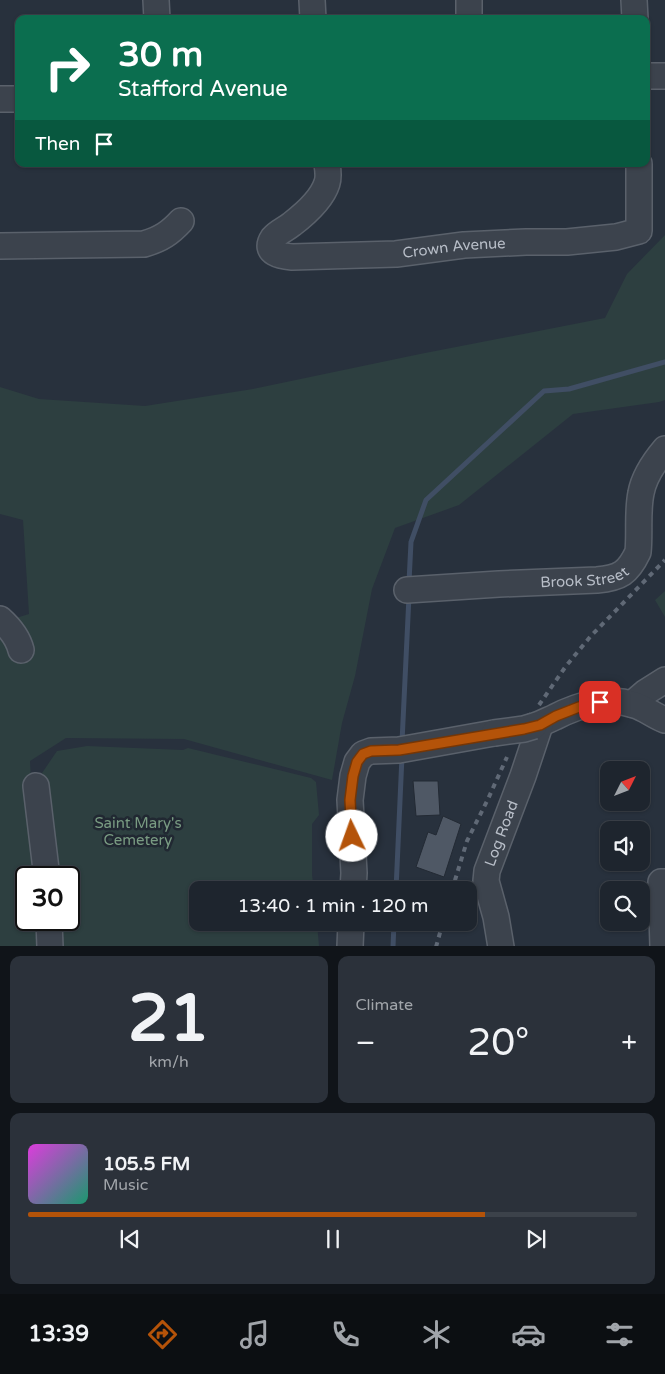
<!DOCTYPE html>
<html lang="en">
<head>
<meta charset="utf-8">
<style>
	body { margin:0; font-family:"Varela Round",sans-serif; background:#2b313a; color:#f1f3f6; height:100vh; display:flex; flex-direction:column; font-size:19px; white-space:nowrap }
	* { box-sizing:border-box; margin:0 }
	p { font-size:16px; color:#a1a5aa }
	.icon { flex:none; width:28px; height:28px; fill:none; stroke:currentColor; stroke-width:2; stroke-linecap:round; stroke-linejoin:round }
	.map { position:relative; height:946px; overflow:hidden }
	.side { display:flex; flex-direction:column; gap:10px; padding:10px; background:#101419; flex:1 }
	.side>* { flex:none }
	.top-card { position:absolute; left:15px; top:15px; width:635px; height:152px; border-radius:10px; box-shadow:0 1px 4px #0004,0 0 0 1px #3c424a; background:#0b6e4f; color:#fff; overflow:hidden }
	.needle { width:32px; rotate:48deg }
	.tools { position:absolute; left:600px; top:761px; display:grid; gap:10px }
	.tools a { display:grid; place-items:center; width:50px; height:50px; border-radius:10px; background:#1e252e; box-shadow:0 1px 4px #0004,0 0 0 1px #3c424a; font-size:25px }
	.speed { position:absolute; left:15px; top:866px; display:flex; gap:10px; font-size:25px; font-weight:700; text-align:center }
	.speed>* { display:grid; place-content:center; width:65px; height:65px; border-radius:50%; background:#1e252e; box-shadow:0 1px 4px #0004,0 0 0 1px #3c424a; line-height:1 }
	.speed .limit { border:2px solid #111; border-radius:8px; background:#fff; color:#111 }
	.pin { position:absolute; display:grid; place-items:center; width:42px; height:42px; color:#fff; margin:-21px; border-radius:10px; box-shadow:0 2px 8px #0006 }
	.me { position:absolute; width:55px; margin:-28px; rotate:357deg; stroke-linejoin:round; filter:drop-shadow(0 0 4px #0008) }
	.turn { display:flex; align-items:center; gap:18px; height:105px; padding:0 20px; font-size:22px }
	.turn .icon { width:65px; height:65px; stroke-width:2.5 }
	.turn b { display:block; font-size:35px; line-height:42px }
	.then { display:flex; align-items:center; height:48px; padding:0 20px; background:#0003; gap:10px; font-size:19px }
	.big { font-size:38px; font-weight:600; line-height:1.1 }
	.side .widget { flex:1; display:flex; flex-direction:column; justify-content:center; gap:8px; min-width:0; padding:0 18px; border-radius:10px; background:#2b313a }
	.side .dial { align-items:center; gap:0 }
	.dial b { font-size:65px; line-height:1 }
	.song { display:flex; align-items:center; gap:15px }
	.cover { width:60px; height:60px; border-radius:8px; background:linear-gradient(135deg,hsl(300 70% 55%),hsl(160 70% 35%)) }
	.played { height:5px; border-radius:2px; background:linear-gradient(90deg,#b45309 75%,#3c424a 75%) }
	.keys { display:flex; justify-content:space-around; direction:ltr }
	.heat { display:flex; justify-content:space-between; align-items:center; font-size:28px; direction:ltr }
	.side .tiles { flex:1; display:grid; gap:10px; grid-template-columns:1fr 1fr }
	.widget:last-child { grid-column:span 2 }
	.trip { position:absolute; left:189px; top:881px; width:288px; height:50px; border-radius:10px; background:#1e252e; box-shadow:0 1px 4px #0004,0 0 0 1px #3c424a; font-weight:600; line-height:50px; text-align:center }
	.tab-bar { display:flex; height:80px; justify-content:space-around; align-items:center; background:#0c0f12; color:#a1a5aa }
	.tab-bar .icon { width:35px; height:35px }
	.tab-bar .current { color:#b45309 }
	.tab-bar b { font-size:22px; color:#f1f3f6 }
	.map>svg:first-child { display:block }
	.green { fill:#2d3f40 }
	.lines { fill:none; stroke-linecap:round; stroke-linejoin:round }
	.stream { stroke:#404e64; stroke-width:5 }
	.building { fill:#4f5865; stroke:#232a34 }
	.minor-casing { stroke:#5a616b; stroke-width:28 }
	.minor { stroke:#3c434d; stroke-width:25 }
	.rail { stroke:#606976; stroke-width:4; stroke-dasharray:5 5; stroke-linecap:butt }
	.minor-bridge-casing { stroke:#5a616b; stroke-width:28; stroke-linecap:butt }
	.minor-bridge { stroke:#3c434d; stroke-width:25 }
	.route-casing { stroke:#753606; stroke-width:12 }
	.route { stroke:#b45309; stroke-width:9 }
	.labels { text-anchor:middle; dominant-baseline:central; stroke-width:5; stroke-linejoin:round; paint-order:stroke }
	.street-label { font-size:15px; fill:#b8bec8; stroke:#212832 }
	.park-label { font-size:15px; fill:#799b82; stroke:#212832 }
</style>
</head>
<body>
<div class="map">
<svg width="665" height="947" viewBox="0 0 665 947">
	<rect width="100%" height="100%" fill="#28313d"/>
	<path class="green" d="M665,235V400L659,402L573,414L459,505L395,528L372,589L355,676L342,723L332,780L184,739L66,738L30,761L36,877L26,878V920H38L39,946H0V623L29,614L23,520L0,514V387L39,399L145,406L253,389L420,354L605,318L627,274Z
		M665,591V617L655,600Z
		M87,746L183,750L188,748L311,778L316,782L319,815L312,824V875L314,890H198V922L317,923L319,946H57L56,920H69V878L54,877L51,806L42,773L57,751Z"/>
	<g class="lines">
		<path class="stream" d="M409,582L411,542L426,500L544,391L569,389L665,362
			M402,742L409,596
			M396,890L402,756
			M393,947L394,922"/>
	</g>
	<path class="building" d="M413,781H438L440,815L416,816Z
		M443,816L461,824L444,877L416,867L428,832L436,835Z"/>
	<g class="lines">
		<g class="minor-casing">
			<g id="minor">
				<path d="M156,0L157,19"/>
				<path d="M312,0L313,19"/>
				<path d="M469,0V19"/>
				<path d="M634,0L635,19"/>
				<path d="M646,76H665"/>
				<path d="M0,99H19"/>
				<path id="s1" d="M327,164C328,170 329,177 327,183C322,199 305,214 292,224C286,229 278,232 273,238C263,253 281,256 292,257L396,254L464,245L526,242H567L616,237L639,231V164"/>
				<path d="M0,246L144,244C161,239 170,233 181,221"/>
				<path id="s2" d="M407,590L499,584L597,580C620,578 628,573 638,552C640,533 637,512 641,493C644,476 654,462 665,449"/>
				<path d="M0,619C9,627 18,638 21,650"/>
				<path d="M632,704L646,692L665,680"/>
				<path d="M534,726C541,724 548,720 555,717C578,705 608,696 634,705C645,708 654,716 665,720"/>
				<path d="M36,786L47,878"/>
				<path d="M353,890L354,873L350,800L353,776L357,762L363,754L371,751L399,750L494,733"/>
				<path d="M49,920L50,947"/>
				<path d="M350,947L351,922"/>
				<path id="s3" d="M501,947L496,917L486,881L487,871L523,776L540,725"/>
				<path d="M663,947L661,882H665"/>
			</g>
		</g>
		<use href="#minor" class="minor"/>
		<path class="rail" d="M539,705L566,666L590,637L665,560
			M452,890L467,841L488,799L507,757
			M436,947L443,922"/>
		<g class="minor-bridge-casing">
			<path id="minor-bridge" d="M494,733L524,729L534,726"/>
		</g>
		<use href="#minor-bridge" class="minor-bridge"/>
	</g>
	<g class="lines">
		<g class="route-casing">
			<path id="route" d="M352,836L350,800L353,776L357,762L363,754L371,751L399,750L524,729L540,725L556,716L579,707L600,702"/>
		</g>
		<use href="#route" class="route"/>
	</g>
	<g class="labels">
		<g class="street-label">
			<text stroke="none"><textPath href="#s1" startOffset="295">Crown Avenue</textPath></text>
			<text stroke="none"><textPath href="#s2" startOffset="178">Brook Street</textPath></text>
			<text stroke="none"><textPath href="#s3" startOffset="118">Log Road</textPath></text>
		</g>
		<g class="park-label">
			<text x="138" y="823">Saint Mary's<tspan x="138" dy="17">Cemetery</tspan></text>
		</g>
	</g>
</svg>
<div class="tools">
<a><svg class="needle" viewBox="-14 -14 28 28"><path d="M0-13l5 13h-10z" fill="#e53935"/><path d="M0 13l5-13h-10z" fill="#a1a5aa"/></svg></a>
<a><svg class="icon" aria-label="sound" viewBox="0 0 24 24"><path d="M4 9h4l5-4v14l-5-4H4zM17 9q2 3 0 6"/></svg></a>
<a><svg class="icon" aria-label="search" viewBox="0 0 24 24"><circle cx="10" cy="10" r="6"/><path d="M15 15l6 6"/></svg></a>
</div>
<div class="speed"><div class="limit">30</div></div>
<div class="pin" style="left:600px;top:702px;background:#d93025"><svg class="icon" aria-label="arrive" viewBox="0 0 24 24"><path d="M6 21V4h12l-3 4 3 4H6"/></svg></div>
<svg class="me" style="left:352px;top:836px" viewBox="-20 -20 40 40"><circle r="19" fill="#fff"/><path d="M0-13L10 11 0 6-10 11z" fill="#b45309"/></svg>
<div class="trip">13:40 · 1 min · 120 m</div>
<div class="top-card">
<div class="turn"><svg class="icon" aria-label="right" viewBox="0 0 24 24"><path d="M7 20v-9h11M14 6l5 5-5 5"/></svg><div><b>30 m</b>Stafford Avenue</div></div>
<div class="then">Then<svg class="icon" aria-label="arrive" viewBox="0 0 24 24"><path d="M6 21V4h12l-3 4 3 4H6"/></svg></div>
</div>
</div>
<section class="side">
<div class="tiles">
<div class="widget dial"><b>21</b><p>km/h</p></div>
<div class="widget"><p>Climate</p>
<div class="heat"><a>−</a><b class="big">20°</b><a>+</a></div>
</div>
<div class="widget">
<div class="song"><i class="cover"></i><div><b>105.5 FM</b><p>Music</p></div></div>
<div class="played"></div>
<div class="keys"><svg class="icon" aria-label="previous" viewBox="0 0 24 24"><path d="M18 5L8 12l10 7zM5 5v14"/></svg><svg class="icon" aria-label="pause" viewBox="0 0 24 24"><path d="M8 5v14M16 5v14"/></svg><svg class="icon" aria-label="next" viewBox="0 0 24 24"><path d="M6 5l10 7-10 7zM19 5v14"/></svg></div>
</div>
</div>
</section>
<nav class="tab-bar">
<b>13:39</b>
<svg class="icon current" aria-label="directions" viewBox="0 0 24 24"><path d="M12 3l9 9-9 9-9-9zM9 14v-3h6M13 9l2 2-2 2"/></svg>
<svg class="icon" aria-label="music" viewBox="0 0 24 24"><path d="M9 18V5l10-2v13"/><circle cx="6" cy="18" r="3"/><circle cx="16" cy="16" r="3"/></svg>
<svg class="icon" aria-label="phone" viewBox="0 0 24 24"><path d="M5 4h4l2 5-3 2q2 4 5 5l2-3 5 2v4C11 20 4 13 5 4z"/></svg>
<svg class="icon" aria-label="climate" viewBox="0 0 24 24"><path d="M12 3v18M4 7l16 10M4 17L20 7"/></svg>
<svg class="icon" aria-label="car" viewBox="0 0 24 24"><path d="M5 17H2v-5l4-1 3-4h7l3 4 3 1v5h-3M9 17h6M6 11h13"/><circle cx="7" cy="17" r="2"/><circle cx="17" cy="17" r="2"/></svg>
<svg class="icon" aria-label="filters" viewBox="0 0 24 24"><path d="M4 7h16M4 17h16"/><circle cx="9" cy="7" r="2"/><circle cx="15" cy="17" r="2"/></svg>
</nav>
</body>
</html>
